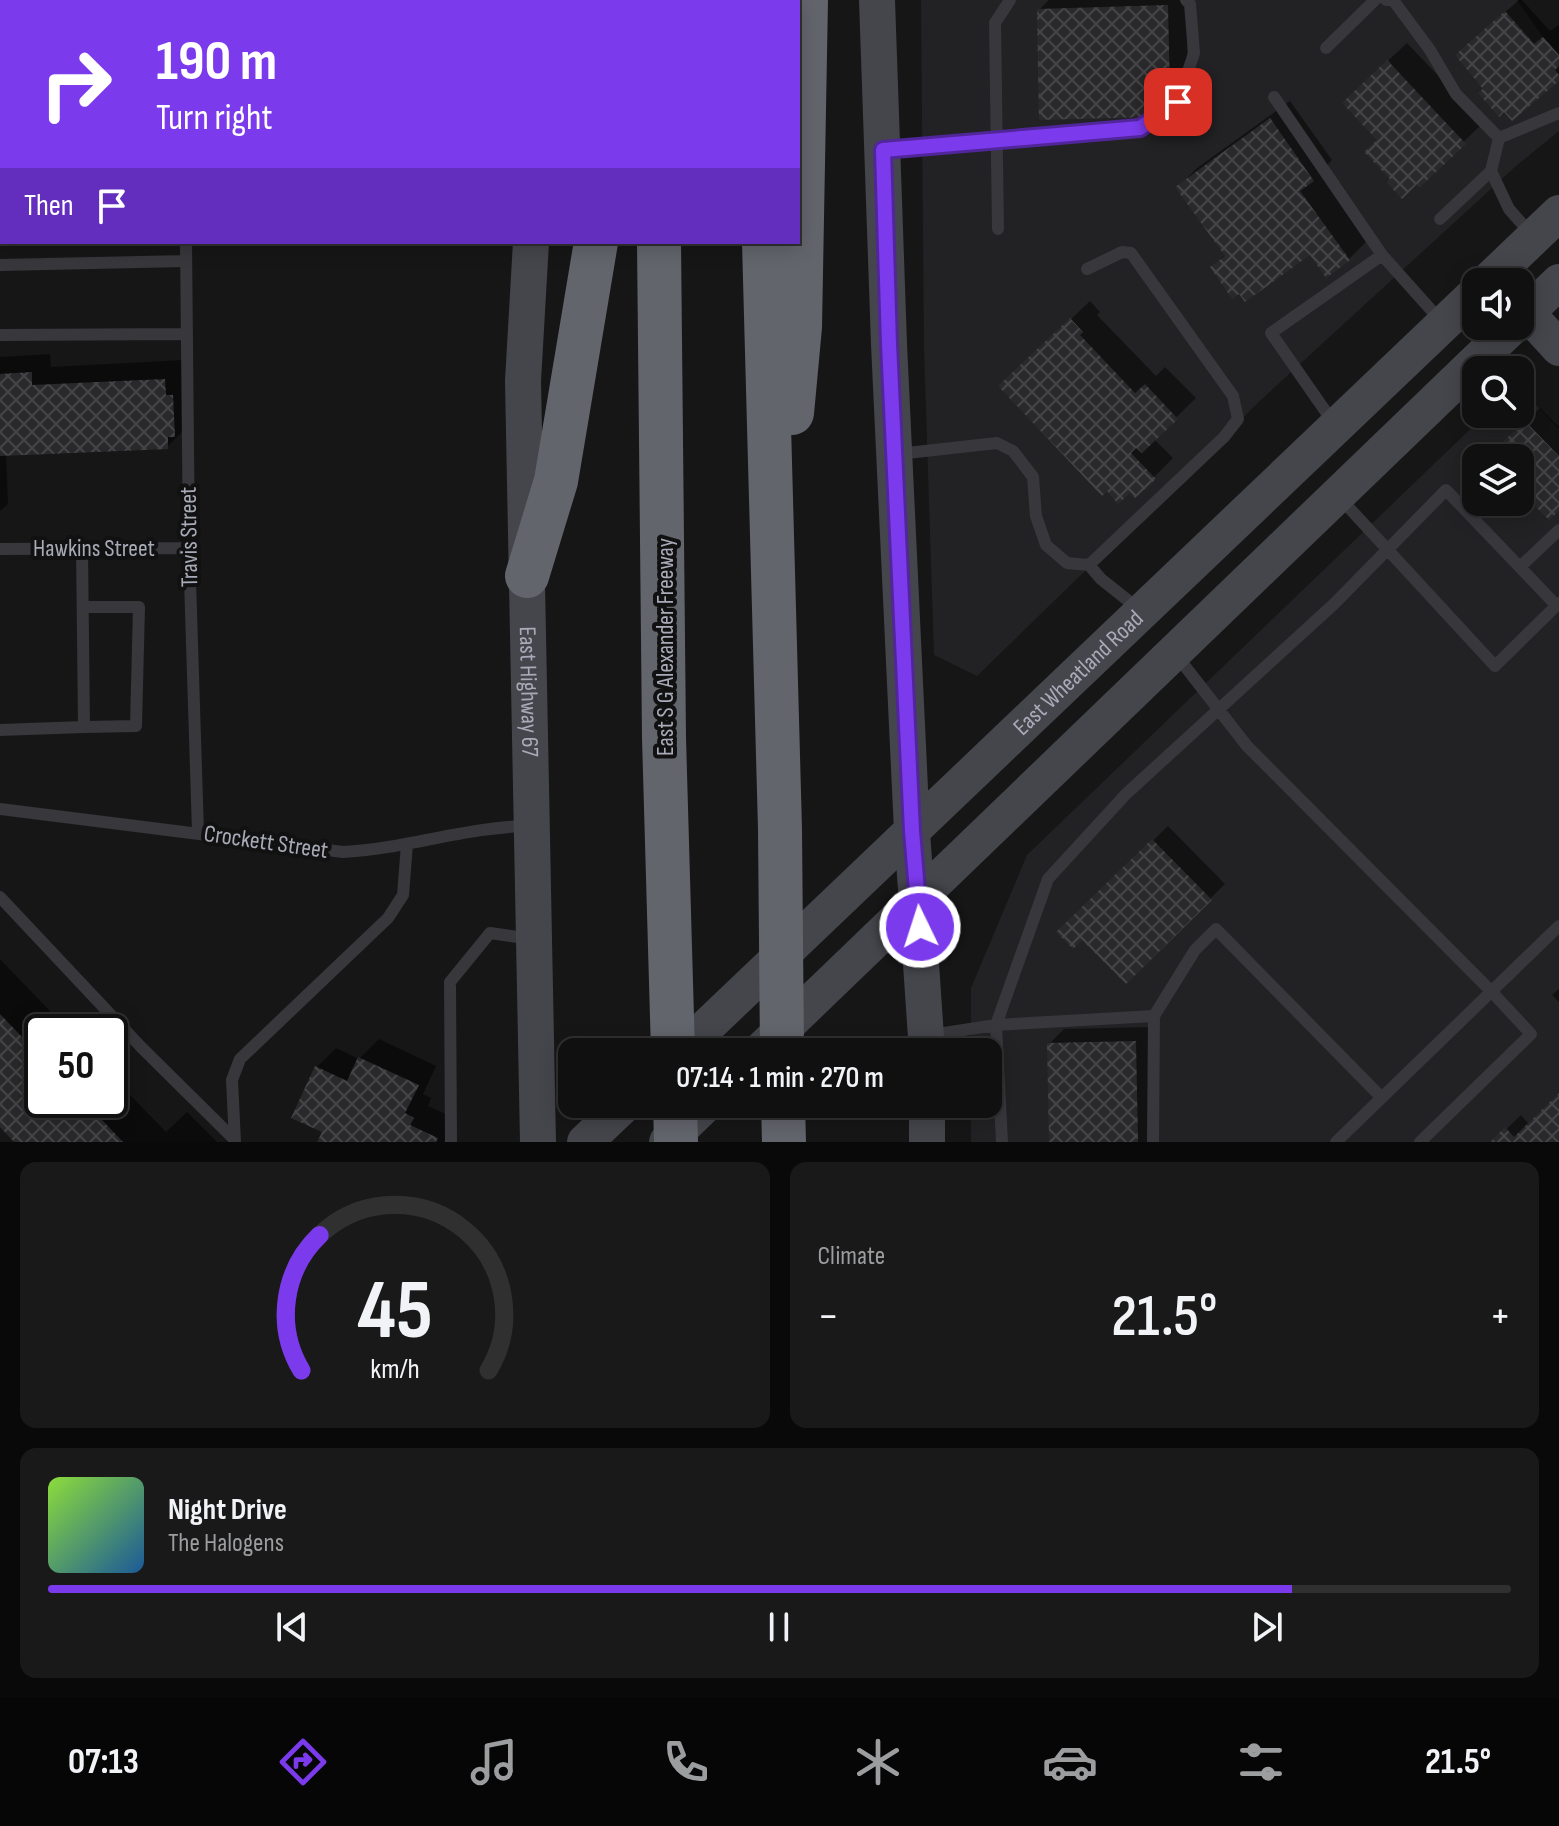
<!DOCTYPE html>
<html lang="en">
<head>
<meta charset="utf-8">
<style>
	body { margin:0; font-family:"Sofia Sans Condensed",sans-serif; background:#19191a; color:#f1f3f6; height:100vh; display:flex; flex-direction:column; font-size:30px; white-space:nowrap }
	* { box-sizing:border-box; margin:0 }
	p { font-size:26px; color:#9c9d9f }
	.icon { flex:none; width:44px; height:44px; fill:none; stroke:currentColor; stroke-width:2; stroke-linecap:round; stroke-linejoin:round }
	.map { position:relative; height:1142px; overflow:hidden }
	.sheet { display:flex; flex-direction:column; gap:20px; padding:20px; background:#090909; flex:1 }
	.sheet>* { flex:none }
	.guide { position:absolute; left:0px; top:0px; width:800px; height:244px; box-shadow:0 4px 20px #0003,0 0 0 2px #303031; background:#7c3aed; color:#fff; overflow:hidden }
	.controls { position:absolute; left:1462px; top:268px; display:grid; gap:16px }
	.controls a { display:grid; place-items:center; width:72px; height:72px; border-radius:16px; background:#101011; box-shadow:0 4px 20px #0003,0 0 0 2px #303031; font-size:40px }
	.speed { position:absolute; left:24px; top:1014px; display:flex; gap:16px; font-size:40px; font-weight:700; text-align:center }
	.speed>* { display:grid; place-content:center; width:104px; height:104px; border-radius:50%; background:#101011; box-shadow:0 4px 20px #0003,0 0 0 2px #303031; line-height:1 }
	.speed .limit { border:4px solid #111; border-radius:12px; background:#fff; color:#111 }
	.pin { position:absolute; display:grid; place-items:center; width:68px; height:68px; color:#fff; margin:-34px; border-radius:16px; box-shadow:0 4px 12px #0006 }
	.me { position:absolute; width:88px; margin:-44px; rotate:356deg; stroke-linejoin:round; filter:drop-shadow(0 0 6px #0008) }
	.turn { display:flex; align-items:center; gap:28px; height:168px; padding:0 24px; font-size:36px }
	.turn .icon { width:104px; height:104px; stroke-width:2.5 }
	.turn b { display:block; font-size:56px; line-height:68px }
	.then { display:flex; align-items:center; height:76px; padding:0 24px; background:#0003; gap:16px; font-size:30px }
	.big { font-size:60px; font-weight:600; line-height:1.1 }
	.sheet .tile { flex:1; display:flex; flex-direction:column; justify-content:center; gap:12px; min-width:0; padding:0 28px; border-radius:16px; background:#19191a }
	.sheet .dial { align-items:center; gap:0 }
	.dial svg { height:208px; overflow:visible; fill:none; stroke:#303031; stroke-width:7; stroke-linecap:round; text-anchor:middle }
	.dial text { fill:#f1f3f6; stroke:none }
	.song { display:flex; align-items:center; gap:24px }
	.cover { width:96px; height:96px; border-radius:12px; background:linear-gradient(135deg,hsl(90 70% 55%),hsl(210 70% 35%)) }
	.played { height:8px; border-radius:4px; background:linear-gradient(90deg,#7c3aed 85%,#303031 85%) }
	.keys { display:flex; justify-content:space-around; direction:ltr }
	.heat { display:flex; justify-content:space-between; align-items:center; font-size:44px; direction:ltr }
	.sheet .tiles { flex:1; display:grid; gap:20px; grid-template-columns:1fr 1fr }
	.tile:last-child { grid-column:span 2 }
	.trip { position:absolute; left:558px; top:1038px; width:444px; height:80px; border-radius:16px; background:#101011; box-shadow:0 4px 20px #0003,0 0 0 2px #303031; font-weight:600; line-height:80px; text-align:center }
	.menu { display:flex; height:128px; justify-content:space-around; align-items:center; background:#060607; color:#9c9d9f }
	.menu .icon { width:56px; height:56px }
	.menu .active { color:#7c3aed }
	.menu b { font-size:36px; color:#f1f3f6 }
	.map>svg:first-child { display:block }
	.built { fill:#222224; fill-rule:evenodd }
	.shadow { fill:#0007 }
	.building { fill:url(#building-cross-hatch) }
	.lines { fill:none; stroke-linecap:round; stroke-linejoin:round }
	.lane { stroke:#37373c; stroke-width:12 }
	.street { stroke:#37373c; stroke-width:26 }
	.secondary { stroke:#45464c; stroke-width:36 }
	.highway { stroke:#63656d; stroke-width:44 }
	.route-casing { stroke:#51269a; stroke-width:20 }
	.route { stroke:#7c3aed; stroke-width:14 }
	.labels { text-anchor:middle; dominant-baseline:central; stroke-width:8; stroke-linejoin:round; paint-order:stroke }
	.street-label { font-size:24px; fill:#a8abb7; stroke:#111112 }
</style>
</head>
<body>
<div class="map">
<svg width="1559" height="1142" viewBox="0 0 1559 1142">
	<defs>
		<pattern id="building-cross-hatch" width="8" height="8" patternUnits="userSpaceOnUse" patternTransform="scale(2)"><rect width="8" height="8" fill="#29292b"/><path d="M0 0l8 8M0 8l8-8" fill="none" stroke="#454548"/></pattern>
	</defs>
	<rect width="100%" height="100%" fill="#161617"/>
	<path class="built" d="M921,0H1517L1559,60V131L1516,166L1263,398L977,676L934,655L924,349Z
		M1520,388L1559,429V1142H971V1104H988V1052H971V988L1027,855L1486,414H1520ZM1476,458H1520V502H1476Z"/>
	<path class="shadow" d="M170,0H238L169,2Z
		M338,0H408L338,2Z
		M1049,0H1186L1188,74L1168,93L1039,10Z
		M1519,0H1522L1550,31L1559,25V78L1486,88L1472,41Z
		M1407,43L1483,123L1420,184L1393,179L1363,84Z
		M1290,101L1332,160L1320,173L1368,240L1349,259L1311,252L1212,267L1226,254L1178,187L1197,168Z
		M1090,301L1100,312L1097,315L1156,376L1165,367L1196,398L1154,439L1173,458L1136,495L1020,368Z
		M50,354L51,367L183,360L186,428L167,447L6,454L8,504L0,511V357Z
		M1540,408L1559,427V508L1520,488V458L1490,457Z
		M1168,826L1225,884L1126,982L1082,938L1059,932Z
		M0,959L70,1032H42V1100H110V1074L166,1132L187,1112L217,1142H17L0,1124Z
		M1559,989V1002L1552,995Z
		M1150,1027L1151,1142H1051L1049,1044L1064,1029Z
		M379,1039L436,1066L423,1094L431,1098L428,1106L456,1119L444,1142H319L324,1131L317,1067L336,1048L359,1059Z
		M1559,1095V1142H1493L1521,1115L1529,1124Z"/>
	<path class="building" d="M1168,5L1170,95L1146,117L1039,120L1037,9Z
		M1505,11L1534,44L1543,37L1559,55V66L1555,70L1559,75V81L1512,121L1504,112L1499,117L1478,93L1483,89L1455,55Z
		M1387,60L1466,144L1420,187L1417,184L1402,199L1387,183L1390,179L1364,152L1377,140L1342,103Z
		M1270,118L1314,181L1300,191L1350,260L1326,278L1310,255L1245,302L1239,294L1232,299L1210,267L1225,256L1175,187Z
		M1070,318L1083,332L1080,335L1135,393L1145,384L1178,419L1142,453L1136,448L1131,453L1156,479L1135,498L1130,493L1118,504L1107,491L1102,496L998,386Z
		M32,372V385L165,379L166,395H173L175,437H168V449L0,456V374Z
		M1525,421L1559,456V511L1549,520L1520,491V458H1486Z
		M1152,839L1212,900L1126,984L1082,940L1073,949L1056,932Z
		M0,1014L42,1058V1100H83L123,1142H14L0,1127Z
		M1136,1041L1138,1142H1049L1047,1043Z
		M358,1057L419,1085L405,1113L414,1118L410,1125L438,1138L436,1142H317L322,1132L291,1118L315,1066L347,1081Z
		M1559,1093V1142H1490L1505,1127L1514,1137Z"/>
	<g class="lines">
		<path class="lane" d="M1386,0H1393L1430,50L1456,94L1499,138L1491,171L1509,209L1532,235
			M329,2V0
			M455,2V0
			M1326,48L1375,0
			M1274,97L1382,255
			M1499,138L1559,113
			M886,149L1140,128L1178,102L1194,53L1190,4L1186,0
			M1440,219L1491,171
			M998,229L995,23L1010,0
			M186,242L189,548L198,832
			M0,265L186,261
			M1087,269L1122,252L1131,253L1233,396L1238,419L1224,437L1089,565
			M0,335L186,334
			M1333,422L1271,333L1382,255L1441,321
			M898,454L997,443L1013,451L1033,477L1036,516L1046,545L1067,563L1089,565L1101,579L1140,610
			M1339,497L1495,666L1559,603
			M0,549L189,548
			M1520,567L1559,530
			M83,607H139L136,726L84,727
			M1177,656L1247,746L1491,991L1531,1034L1420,1142
			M0,730L84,727L82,548
			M0,809L343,852C405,849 466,827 528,826
			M0,897L141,1047L235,1140
			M1154,1016L1195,950L1216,929L1382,1098
			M931,1035L996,1025L1002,1142
			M235,1142L232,1080L240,1059L388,918L403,895L407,844
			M451,1142L450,982L490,933L532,939
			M1153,1142L1154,1016L996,1025L1048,879L1126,794L1334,604L1446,490L1556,605
			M1336,1142L1559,926"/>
		<path class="street" d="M113,2V0
			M0,119L2,120"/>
		<g class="secondary">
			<path d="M877,0L889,344L912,831L927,1052"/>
			<path d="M554,2L555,0"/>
			<path id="s1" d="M531,242L523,381L538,1142"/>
			<path d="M1487,282L1559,213"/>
			<path d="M1520,305L1559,348"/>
			<path d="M1520,319L1559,282"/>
			<path id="s2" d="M680,1052L1476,293"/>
			<path d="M759,1052L1513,326"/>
			<path d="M585,1142L625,1104"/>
			<path d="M667,1142L706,1104"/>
			<path d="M927,1142V1104"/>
		</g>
		<path class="highway" d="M656,0V2
			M760,0V2
			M618,2V0
			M659,242L664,738L673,1052
			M764,242L780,829L782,1052
			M792,413L800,327L806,0
			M527,576L556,481L596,242
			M675,1104L676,1142
			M783,1104L784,1142"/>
	</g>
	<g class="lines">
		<g class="route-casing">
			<path id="route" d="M920,927L912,831L889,344L883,150L1140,128L1178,102"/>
		</g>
		<use href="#route" class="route"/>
	</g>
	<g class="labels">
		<g class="street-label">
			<text transform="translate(189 537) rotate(-91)">Travis Street</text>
			<text x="94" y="548">Hawkins Street</text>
			<text transform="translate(665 647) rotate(-90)">East S G Alexander Freeway</text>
			<text stroke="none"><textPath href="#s2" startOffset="550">East Wheatland Road</textPath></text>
			<text stroke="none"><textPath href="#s1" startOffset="450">East Highway 67</textPath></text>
			<text transform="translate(266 842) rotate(8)">Crockett Street</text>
		</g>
	</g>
</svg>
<div class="controls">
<a><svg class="icon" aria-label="sound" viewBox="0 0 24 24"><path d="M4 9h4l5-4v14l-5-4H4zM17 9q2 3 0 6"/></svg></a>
<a><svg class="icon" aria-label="search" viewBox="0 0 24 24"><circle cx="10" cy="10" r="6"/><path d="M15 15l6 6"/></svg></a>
<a><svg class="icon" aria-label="layers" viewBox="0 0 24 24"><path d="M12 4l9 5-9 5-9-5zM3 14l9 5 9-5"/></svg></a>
</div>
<div class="speed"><div class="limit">50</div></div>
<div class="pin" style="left:1178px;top:102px;background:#d93025"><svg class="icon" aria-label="arrive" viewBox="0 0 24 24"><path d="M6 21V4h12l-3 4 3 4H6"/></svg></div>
<svg class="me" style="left:920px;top:927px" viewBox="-20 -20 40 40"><circle r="17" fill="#7c3aed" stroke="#fff" stroke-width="3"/><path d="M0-11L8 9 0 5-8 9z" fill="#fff"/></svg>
<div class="trip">07:14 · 1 min · 270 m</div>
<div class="guide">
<div class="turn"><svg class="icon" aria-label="right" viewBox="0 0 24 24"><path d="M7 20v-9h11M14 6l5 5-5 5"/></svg><div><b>190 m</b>Turn right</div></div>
<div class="then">Then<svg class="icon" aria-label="arrive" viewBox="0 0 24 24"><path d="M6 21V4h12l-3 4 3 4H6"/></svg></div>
</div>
</div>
<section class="sheet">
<div class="tiles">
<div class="tile dial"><svg viewBox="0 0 100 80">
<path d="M14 69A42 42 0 1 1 86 69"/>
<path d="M14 69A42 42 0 0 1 21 17" stroke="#7c3aed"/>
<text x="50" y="56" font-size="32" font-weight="700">45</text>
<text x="50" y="72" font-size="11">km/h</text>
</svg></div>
<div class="tile"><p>Climate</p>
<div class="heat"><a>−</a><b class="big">21.5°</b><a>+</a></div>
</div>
<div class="tile">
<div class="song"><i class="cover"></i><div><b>Night Drive</b><p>The Halogens</p></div></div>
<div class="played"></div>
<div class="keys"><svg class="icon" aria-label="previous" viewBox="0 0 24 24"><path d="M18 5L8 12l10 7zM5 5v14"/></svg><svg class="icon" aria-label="pause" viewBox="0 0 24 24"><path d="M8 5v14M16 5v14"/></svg><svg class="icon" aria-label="next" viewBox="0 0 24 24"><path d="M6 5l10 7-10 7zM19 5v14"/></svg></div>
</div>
</div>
</section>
<nav class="menu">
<b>07:13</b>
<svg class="icon active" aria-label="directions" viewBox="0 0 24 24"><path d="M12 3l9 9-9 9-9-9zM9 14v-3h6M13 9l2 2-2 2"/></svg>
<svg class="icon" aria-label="music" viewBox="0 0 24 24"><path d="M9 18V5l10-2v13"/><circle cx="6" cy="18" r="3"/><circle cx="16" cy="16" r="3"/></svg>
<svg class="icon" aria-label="phone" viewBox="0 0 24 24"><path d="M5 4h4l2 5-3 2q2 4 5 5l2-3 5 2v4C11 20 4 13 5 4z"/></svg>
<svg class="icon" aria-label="climate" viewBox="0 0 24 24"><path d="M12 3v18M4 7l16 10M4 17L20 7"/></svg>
<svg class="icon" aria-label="car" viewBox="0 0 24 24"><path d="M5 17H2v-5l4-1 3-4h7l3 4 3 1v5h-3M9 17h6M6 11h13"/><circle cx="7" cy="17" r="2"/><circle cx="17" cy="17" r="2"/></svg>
<svg class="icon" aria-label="filters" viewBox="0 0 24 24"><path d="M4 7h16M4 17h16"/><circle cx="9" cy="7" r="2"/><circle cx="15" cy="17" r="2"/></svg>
<b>21.5°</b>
</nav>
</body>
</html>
